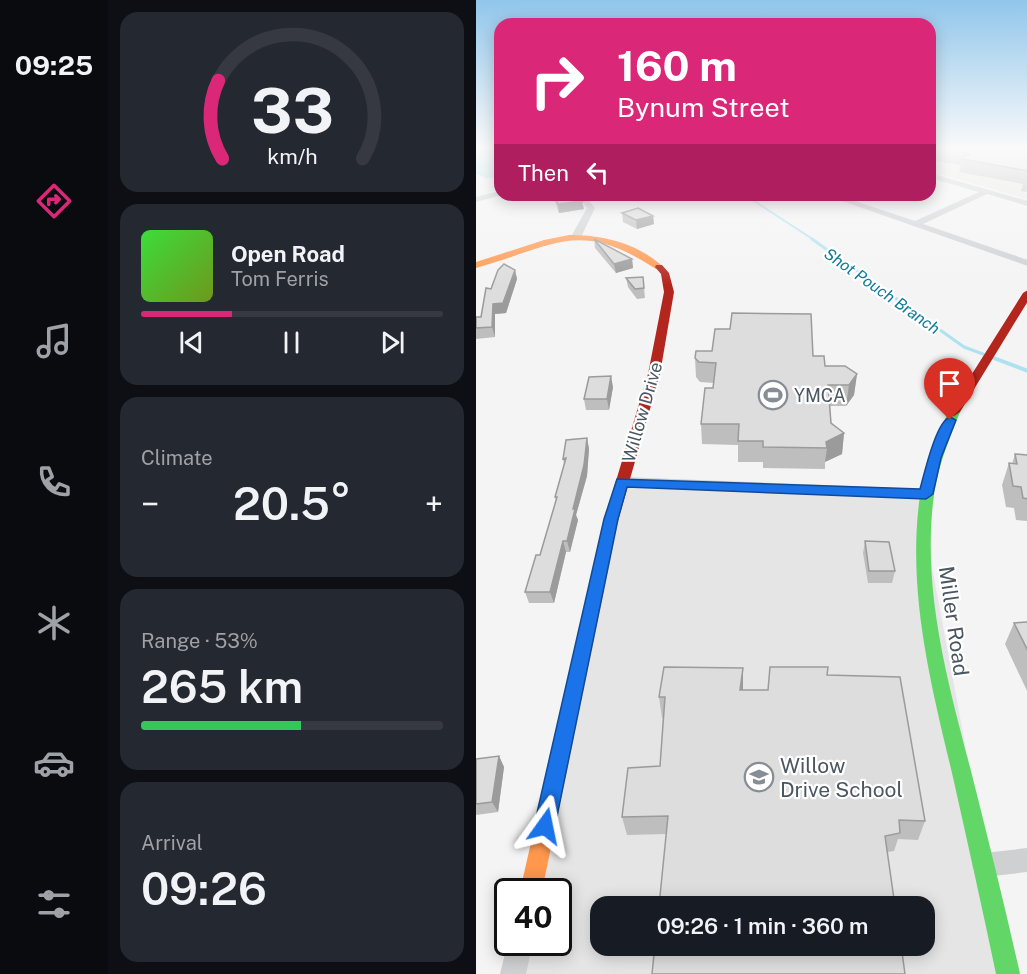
<!DOCTYPE html>
<html lang="en">
<head>
<meta charset="utf-8">
<style>
	body { margin:0; font-family:"Public Sans",sans-serif; background:#242831; color:#f1f3f6; height:100vh; display:flex; flex-direction:column; font-size:22px; white-space:nowrap }
	* { box-sizing:border-box; margin:0 }
	p { font-size:20px; color:#9ea1a6 }
	.icon { flex:none; width:33px; height:33px; fill:none; stroke:currentColor; stroke-width:2; stroke-linecap:round; stroke-linejoin:round }
	.map { position:relative; flex:1; overflow:hidden }
	.panel { display:flex; flex-direction:column; gap:12px; padding:12px; background:#0d0f14; width:368px }
	.panel>* { flex:none }
	.banner { position:absolute; left:18px; top:18px; width:442px; height:183px; border-radius:18px; box-shadow:0 3px 15px #0003; background:#db2777; color:#fff; overflow:hidden }
	.speed { position:absolute; left:18px; top:878px; display:flex; gap:12px; font-size:30px; font-weight:700; text-align:center }
	.speed>* { display:grid; place-content:center; width:78px; height:78px; border-radius:50%; background:#171b24; box-shadow:0 3px 15px #0003; line-height:1 }
	.speed .limit { border:3px solid #111; border-radius:9px; background:#fff; color:#111 }
	.pin { position:absolute; display:grid; place-items:center; width:51px; height:51px; color:#fff; margin:-62px -26px; border-radius:50% 50% 50% 0; rotate:-45deg; box-shadow:0 0 6px #0007 }
	.pin .icon { rotate:45deg }
	.me { position:absolute; width:66px; margin:-33px; rotate:12deg; stroke-linejoin:round; filter:drop-shadow(0 0 4px #0008) }
	.turn { display:flex; align-items:center; gap:21px; height:126px; padding:0 24px; font-size:27px }
	.turn .icon { width:78px; height:78px; stroke-width:2.5 }
	.turn b { display:block; font-size:42px; line-height:51px }
	.then { display:flex; align-items:center; height:57px; padding:0 24px; background:#0003; gap:12px; font-size:22px }
	.big { font-size:45px; font-weight:600; line-height:1.1 }
	.panel .card { flex:1; display:flex; flex-direction:column; justify-content:center; gap:9px; min-width:0; padding:0 21px; border-radius:18px; background:#242831 }
	.panel .dial { align-items:center; gap:0 }
	.dial svg { height:156px; overflow:visible; fill:none; stroke:#363941; stroke-width:7; stroke-linecap:round; text-anchor:middle }
	.dial text { fill:#f1f3f6; stroke:none }
	.song { display:flex; align-items:center; gap:18px }
	.cover { width:72px; height:72px; border-radius:9px; background:linear-gradient(135deg,hsl(120 70% 55%),hsl(80 70% 35%)) }
	.played { height:6px; border-radius:3px; background:linear-gradient(90deg,#db2777 30%,#363941 30%) }
	.keys { display:flex; justify-content:space-around; direction:ltr }
	.heat { display:flex; justify-content:space-between; align-items:center; font-size:33px; direction:ltr }
	.charge { height:9px; border-radius:4px; background:linear-gradient(90deg,#34c759 53%,#363941 0) }
	.trip { position:absolute; left:114px; top:896px; width:345px; height:60px; border-radius:18px; background:#171b24; box-shadow:0 3px 15px #0003; font-weight:600; line-height:60px; text-align:center }
	main { display:flex; flex:1; min-height:0 }
	.tabs { display:flex; flex-direction:column; width:108px; justify-content:space-around; align-items:center; background:#090b0e; color:#9ea1a6 }
	.tabs .icon { width:42px; height:42px }
	.tabs .active { color:#db2777 }
	.tabs b { font-size:27px; color:#f1f3f6 }
	.map>svg:first-child { display:block }
	.commercial { fill:#e8e7e3 }
	.education { fill:#e6e5e6; fill-rule:evenodd }
	.water { fill:#aee2f0 }
	.lines { fill:none; stroke-linecap:round; stroke-linejoin:round }
	.stream-far2 { stroke:#aee2f0; stroke-width:2 }
	.stream-far1 { stroke:#aee2f0; stroke-width:3 }
	.stream { stroke:#aee2f0; stroke-width:4 }
	.street { fill:#ced0d2; fill-rule:evenodd }
	.fast { fill:#63d668; fill-rule:evenodd }
	.slow { fill:#ff974d; fill-rule:evenodd }
	.jam { fill:#b3261e; fill-rule:evenodd }
	.wall { fill:#bebebf }
	.shaded-wall { fill:#9b9b9b }
	.building { fill:#ddddde; stroke:#9b9b9b; stroke-width:1.5 }
	.route { fill:#1a73e8; stroke:#114b97; stroke-width:1.5 }
	.labels { text-anchor:middle; dominant-baseline:central; stroke-width:4.5; stroke-linejoin:round; paint-order:stroke }
	.far-water-label { font-size:16px; font-style:italic; fill:#0c7c9b; stroke:#fff }
	.poi-label { font-size:18px; fill:#4a5661; stroke:#fff; text-anchor:start }
	.street-label { font-size:18px; fill:#4a5661; stroke:#fff }
	.near-street-label { font-size:21px; fill:#4a5661; stroke:#fff }
	.near-poi-label { font-size:21px; fill:#4a5661; stroke:#fff; text-anchor:start }
</style>
</head>
<body>
<main>
<nav class="tabs">
<b>09:25</b>
<svg class="icon active" aria-label="directions" viewBox="0 0 24 24"><path d="M12 3l9 9-9 9-9-9zM9 14v-3h6M13 9l2 2-2 2"/></svg>
<svg class="icon" aria-label="music" viewBox="0 0 24 24"><path d="M9 18V5l10-2v13"/><circle cx="6" cy="18" r="3"/><circle cx="16" cy="16" r="3"/></svg>
<svg class="icon" aria-label="phone" viewBox="0 0 24 24"><path d="M5 4h4l2 5-3 2q2 4 5 5l2-3 5 2v4C11 20 4 13 5 4z"/></svg>
<svg class="icon" aria-label="climate" viewBox="0 0 24 24"><path d="M12 3v18M4 7l16 10M4 17L20 7"/></svg>
<svg class="icon" aria-label="car" viewBox="0 0 24 24"><path d="M5 17H2v-5l4-1 3-4h7l3 4 3 1v5h-3M9 17h6M6 11h13"/><circle cx="7" cy="17" r="2"/><circle cx="17" cy="17" r="2"/></svg>
<svg class="icon" aria-label="filters" viewBox="0 0 24 24"><path d="M4 7h16M4 17h16"/><circle cx="9" cy="7" r="2"/><circle cx="15" cy="17" r="2"/></svg>
</nav>
<section class="panel">
<div class="card dial"><svg viewBox="0 0 100 80">
<path d="M14 69A42 42 0 1 1 86 69"/>
<path d="M14 69A42 42 0 0 1 12 29" stroke="#db2777"/>
<text x="50" y="56" font-size="32" font-weight="700">33</text>
<text x="50" y="72" font-size="11">km/h</text>
</svg></div>
<div class="card">
<div class="song"><i class="cover"></i><div><b>Open Road</b><p>Tom Ferris</p></div></div>
<div class="played"></div>
<div class="keys"><svg class="icon" aria-label="previous" viewBox="0 0 24 24"><path d="M18 5L8 12l10 7zM5 5v14"/></svg><svg class="icon" aria-label="pause" viewBox="0 0 24 24"><path d="M8 5v14M16 5v14"/></svg><svg class="icon" aria-label="next" viewBox="0 0 24 24"><path d="M6 5l10 7-10 7zM19 5v14"/></svg></div>
</div>
<div class="card"><p>Climate</p>
<div class="heat"><a>−</a><b class="big">20.5°</b><a>+</a></div>
</div>
<div class="card"><p>Range · 53%</p><b class="big">265 km</b><div class="charge"></div></div>
<div class="card"><p>Arrival</p><b class="big">09:26</b></div>
</section>
<div class="map">
<svg width="552" height="974" viewBox="0 0 552 974">
	<rect width="100%" height="100%" fill="#f4f4f4"/>
	<path class="commercial" d="M454,149H551V199L455,171Z"/>
	<path class="education" d="M146,482L450,494L447,519L532,974H37L44,942H82V891H55ZM124,906H448V945H124Z"/>
	<path class="water" d="M11,149H24V177L10,178L0,174V152Z"/>
	<g class="lines">
		<path class="stream-far2" d="M269,195L338,240"/>
		<path class="stream-far1" d="M336,239L488,347L507,354
			M515,357L518,358"/>
		<path class="stream" d="M515,357L552,371"/>
		<path class="street" d="M454,173L552,201V206L511,194L447,224L552,260V266L349,195H361L439,221L503,192L454,178Z
			M24,191L26,195L0,202V197Z
			M93,195C106,195 112,198 119,208L106,235L101,238L96,235L111,208L107,203Z
			M146,477L450,489L458,494L450,499L141,485L139,482L141,479Z
			M552,848V872L508,877L500,873L496,865L500,857L508,853Z
			M32,941L57,942L50,974H24Z"/>
		<path class="fast" d="M478,408L484,412C472,442 460,471 457,503C447,594 472,683 495,771C512,839 529,906 544,974H520C506,907 491,840 476,773C455,685 432,595 443,503C447,471 460,442 472,412Z"/>
		<path class="slow" d="M93,235C127,235 162,243 187,267L180,269C102,218 79,246 0,268V262L68,240Z
			M135,516L140,517L142,521L66,891H44L128,521L130,517Z"/>
		<path class="jam" d="M180,265H186L193,273L198,292L184,374L142,521L140,525H130L128,521L172,374L188,292L185,274L179,267Z
			M552,290V301L484,412L478,416L474,415L472,412L547,293Z"/>
	</g>
	<path class="wall" d="M454,149H535L552,152V192L545,191L547,184L483,172L485,165L454,160Z
		M77,195H95L108,209L83,213Z
		M146,213L177,216L178,224L161,229L147,222Z
		M118,239L156,259L157,268L140,273L119,248Z
		M39,270L41,279L30,313L19,314V337L0,339V317H5L15,289Z
		M167,277L169,298L161,299L152,287L150,278Z
		M337,356L349,366L381,374L378,395L370,406H354L355,423L368,433L366,454L349,462V469L287,468V462H262V445L226,444L225,424L237,388L238,383L224,382L220,377L219,358Z
		M137,387L133,410H110L108,399Z
		M111,438L113,449L111,476L100,515L102,520L94,552H90L78,603H53L49,592L64,555L80,500L79,497L88,464L87,459Z
		M539,454L552,455V521L540,520L538,508L530,507L526,485L533,463L536,464Z
		M389,541L419,571L416,583H392L387,553Z
		M552,622V693L529,644L538,623Z
		M351,675L449,821L442,840L422,839L418,851L412,852L190,834L151,835L146,817L184,766L187,718H186L183,697L267,690H292Z
		M23,756L28,767L22,812L0,815V759Z"/>
	<path class="shaded-wall" d="M106,201L108,209L83,213L82,204Z
		M177,216L178,224L161,229L160,220Z
		M156,259L157,268L140,273L138,264Z
		M39,270L41,279L30,313L19,314V337L16,327L17,304Z
		M381,374L378,395L370,406L373,385Z
		M135,376L137,387L133,410L131,399Z
		M368,433L366,454L349,462L351,448L350,442Z
		M111,438L113,449L111,476L100,515L102,520L94,552L91,541Z
		M87,541L90,552L78,603L74,592Z
		M267,668V689L265,711L264,690Z
		M23,756L28,767L22,812L16,802Z"/>
	<path class="building" d="M468,149H535L552,152V171L486,159L493,154Z
		M78,195H95L106,201L82,204Z
		M162,208L177,216L160,220L146,213Z
		M118,239L156,259L138,264Z
		M28,264L39,270L27,303L17,304L16,327L0,328V317H5L10,288L15,289L22,270Z
		M167,277L168,288L159,289L150,278Z
		M256,313L335,314L337,356H348L349,366H369L381,374L373,385H352L355,423L368,433L350,442L351,448L287,447V441H262L263,424H225L229,388H237L240,363L223,362L219,358L220,351H236L239,329H254Z
		M135,376L131,399H108L113,377Z
		M111,438L108,465L97,509H99L91,541H87L74,592H49L60,555H64L81,497H79L90,458L87,459L90,440Z
		M539,454L552,455V499L547,498L545,487L537,486L533,463L541,464Z
		M389,541L413,542L419,571H393Z
		M552,622V651L538,623Z
		M188,667L267,668L264,690H292L294,667H352L351,675L424,677L449,821L423,820L424,833L409,836L419,906H183L192,816L146,817L152,768L184,766L189,697H183Z
		M23,756L16,802L0,804V759Z
		M179,945H425L429,974H176Z"/>
	<linearGradient id="sky" x2="0" y2="1"><stop stop-color="#91c6eb"/><stop offset="0.52" stop-color="#fafafa"/><stop offset="1" stop-color="#fafafa" stop-opacity="0"/></linearGradient>
	<rect width="552" height="285" fill="url(#sky)"/>
	<path class="route" d="M474,417L480,420L465,458L457,494L450,499L151,487L142,519L79,826L76,833L69,836L61,833L58,826L128,519L141,479L444,489C448,475 460,421 474,417Z"/>
	<defs>
		<g id="stadium-ring" transform="scale(1.5)"><circle r="9.5" fill="#fff" stroke="#868d94" stroke-width="1.5"/><path d="M0-5a6.5 5 0 1 0 0 10a6.5 5 0 1 0 0-10ZM-3.5-1.8h7v3.6h-7Z" fill="#868d94"/></g>
		<g id="school-ring" transform="scale(1.5)"><circle r="9.5" fill="#fff" stroke="#868d94" stroke-width="1.5"/><path d="M0-5L7-2L0 1L-7-2ZM-4 1L0 2.5L4 1V4Q0 6-4 4Z" fill="#868d94"/></g>
	</defs>
	<g fill-rule="evenodd">
		<use href="#stadium-ring" x="297" y="395"/>
		<use href="#school-ring" x="283" y="777"/>
	</g>
	<g class="labels">
		<g class="far-water-label">
			<text transform="translate(406 291) rotate(35)">Shot Pouch Branch</text>
		</g>
		<g class="poi-label">
			<text x="318" y="395">YMCA</text>
		</g>
		<g class="street-label">
			<text transform="translate(166 412) rotate(-74)">Willow Drive</text>
		</g>
		<g class="near-street-label">
			<text transform="translate(478 621) rotate(82)">Miller Road</text>
		</g>
		<g class="near-poi-label">
			<text x="304" y="765">Willow<tspan x="304" dy="24">Drive School</tspan></text>
		</g>
	</g>
</svg>
<div class="speed"><div class="limit">40</div></div>
<div class="pin" style="left:474px;top:420px;background:#d93025"><svg class="icon" aria-label="arrive" viewBox="0 0 24 24"><path d="M6 21V4h12l-3 4 3 4H6"/></svg></div>
<svg class="me" style="left:69px;top:826px" viewBox="-20 -20 40 40"><path d="M0-17L14 15 0 8-14 15z" fill="#1a73e8" stroke="#fff" stroke-width="4"/></svg>
<div class="trip">09:26 · 1 min · 360 m</div>
<div class="banner">
<div class="turn"><svg class="icon" aria-label="right" viewBox="0 0 24 24"><path d="M7 20v-9h11M14 6l5 5-5 5"/></svg><div><b>160 m</b>Bynum Street</div></div>
<div class="then">Then<svg class="icon" aria-label="left" viewBox="0 0 24 24"><path d="M17 20v-9H6M10 6l-5 5 5 5"/></svg></div>
</div>
</div>
</main>
</body>
</html>
